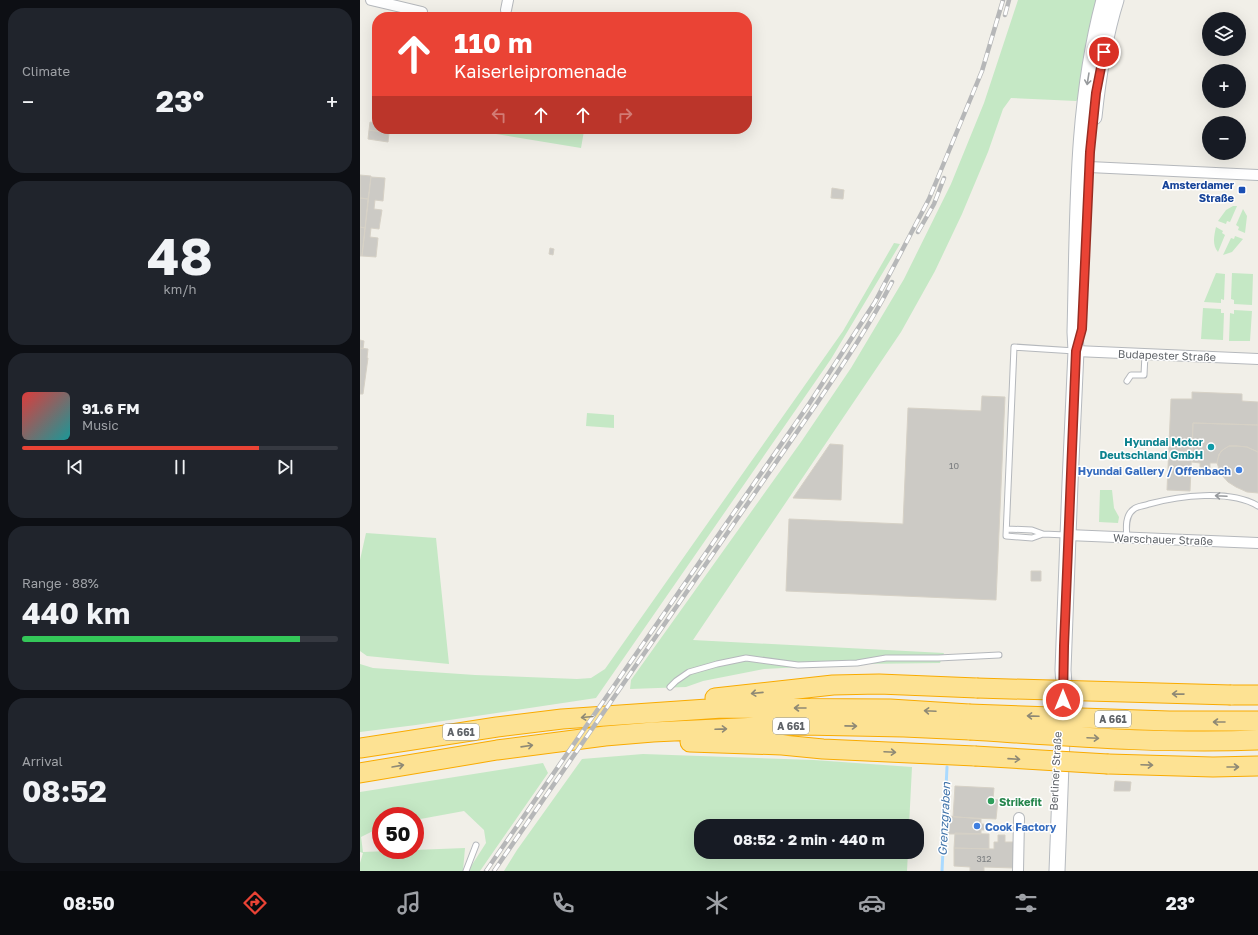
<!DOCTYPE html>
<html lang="en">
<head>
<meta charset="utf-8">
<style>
	body { margin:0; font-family:"Golos Text",sans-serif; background:#20242c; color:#f1f3f6; height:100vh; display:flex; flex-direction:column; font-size:15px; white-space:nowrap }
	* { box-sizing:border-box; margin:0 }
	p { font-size:13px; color:#9ea1a6 }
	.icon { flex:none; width:22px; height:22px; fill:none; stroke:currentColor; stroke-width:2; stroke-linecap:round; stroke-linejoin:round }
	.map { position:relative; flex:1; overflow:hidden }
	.details { display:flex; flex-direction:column; gap:8px; padding:8px; background:#0d0f14; width:360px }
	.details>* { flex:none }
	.guide { position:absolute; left:12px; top:12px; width:380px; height:122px; border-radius:16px; box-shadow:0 4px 16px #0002; background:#ea4335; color:#fff; overflow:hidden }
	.tools { position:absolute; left:842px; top:12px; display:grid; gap:8px }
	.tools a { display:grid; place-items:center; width:44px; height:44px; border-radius:50%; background:#171b24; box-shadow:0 4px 16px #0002; font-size:20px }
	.speed { position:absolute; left:12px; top:807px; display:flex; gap:8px; font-size:20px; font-weight:700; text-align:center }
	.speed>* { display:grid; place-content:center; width:52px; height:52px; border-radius:50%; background:#171b24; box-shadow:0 4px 16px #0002; line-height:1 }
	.speed .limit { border:6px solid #d22; background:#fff; color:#111 }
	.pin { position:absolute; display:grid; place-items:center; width:34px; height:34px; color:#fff; margin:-17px; border:2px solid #fff; border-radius:50%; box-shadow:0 1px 4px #0007 }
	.me { position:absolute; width:44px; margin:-22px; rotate:0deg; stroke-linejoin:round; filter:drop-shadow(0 0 3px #0008) }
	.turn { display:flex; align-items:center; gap:14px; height:84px; padding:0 16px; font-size:18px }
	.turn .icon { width:52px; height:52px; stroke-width:2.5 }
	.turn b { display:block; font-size:28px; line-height:34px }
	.lanes { display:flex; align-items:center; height:38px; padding:0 16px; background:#0003; justify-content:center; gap:20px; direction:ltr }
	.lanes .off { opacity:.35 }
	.big { font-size:30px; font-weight:700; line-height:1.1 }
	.details .card { flex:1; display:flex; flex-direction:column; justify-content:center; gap:6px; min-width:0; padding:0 14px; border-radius:16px; background:#20242c }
	.details .dial { align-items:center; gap:0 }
	.dial b { font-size:52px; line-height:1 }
	.song { display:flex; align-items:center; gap:12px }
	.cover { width:48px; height:48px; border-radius:6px; background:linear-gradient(135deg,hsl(0 70% 55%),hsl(180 70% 35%)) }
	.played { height:4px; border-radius:2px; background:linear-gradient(90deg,#ea4335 75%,#363941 75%) }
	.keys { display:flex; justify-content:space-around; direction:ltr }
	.heat { display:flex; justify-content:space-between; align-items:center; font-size:22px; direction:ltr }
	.charge { height:6px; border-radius:3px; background:linear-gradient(90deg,#34c759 88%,#363941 0) }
	.trip { position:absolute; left:334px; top:819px; width:230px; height:40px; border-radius:16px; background:#171b24; box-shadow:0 4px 16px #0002; font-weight:700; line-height:40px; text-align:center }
	.tab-bar { display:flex; height:64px; justify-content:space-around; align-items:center; background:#090b0e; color:#9ea1a6 }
	.tab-bar .icon { width:28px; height:28px }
	.tab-bar .on { color:#ea4335 }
	.tab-bar b { font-size:18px; color:#f1f3f6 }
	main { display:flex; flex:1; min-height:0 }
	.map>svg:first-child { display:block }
	.green { fill:#c5e8c5 }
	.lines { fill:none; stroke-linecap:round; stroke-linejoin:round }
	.stream { stroke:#aadaff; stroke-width:3 }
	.building { fill:#cccac5; stroke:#d6d1c6 }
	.service-casing { stroke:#b5b8bc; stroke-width:7 }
	.minor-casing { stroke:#b5b8bc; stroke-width:12 }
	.secondary-casing { stroke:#b6babf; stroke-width:17 }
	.motorway-casing { stroke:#f9ab00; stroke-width:21 }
	.service { stroke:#fff; stroke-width:5 }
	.minor { stroke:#fff; stroke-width:10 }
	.secondary { stroke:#fff; stroke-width:15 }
	.motorway { stroke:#fde293; stroke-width:19 }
	.rail-casing { stroke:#b6b7b8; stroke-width:4.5 }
	.rail { stroke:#fff; stroke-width:3; stroke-dasharray:9; stroke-linecap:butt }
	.motorway-bridge-casing { stroke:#f9ab00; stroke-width:21; stroke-linecap:butt }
	.motorway-bridge { stroke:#fde293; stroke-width:19 }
	.oneway { stroke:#979a9d }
	.oneway2 { stroke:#8e8975 }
	.route-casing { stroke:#982c22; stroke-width:10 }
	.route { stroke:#ea4335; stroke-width:7 }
	.transit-dot { fill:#1a4fb4; stroke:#fff; stroke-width:1.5 }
	.culture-dot { fill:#0f9aa8; stroke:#fff; stroke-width:1.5 }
	.shop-dot { fill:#3f7fe0; stroke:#fff; stroke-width:1.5 }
	.leisure-dot { fill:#2e9e5b; stroke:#fff; stroke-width:1.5 }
	.labels { text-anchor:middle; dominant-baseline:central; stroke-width:3; stroke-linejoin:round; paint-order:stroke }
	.number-label { font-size:9px; fill:#7a7d7f }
	.shield { fill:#fff; stroke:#8f9295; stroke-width:1 }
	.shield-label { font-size:10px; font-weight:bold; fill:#5f6368 }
	.transit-label { font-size:11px; font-weight:bold; fill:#164399; stroke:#fff; text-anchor:end }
	.street-label { font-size:11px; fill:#5f6368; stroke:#fff }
	.culture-label { font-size:11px; font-weight:bold; fill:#0d838f; stroke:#fff; text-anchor:end }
	.shop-label { font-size:11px; font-weight:bold; fill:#366cbe; stroke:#fff; text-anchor:end }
	.leisure-label { font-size:11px; font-weight:bold; fill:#27864d; stroke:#fff; text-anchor:start }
	.water-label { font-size:12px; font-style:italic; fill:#4174aa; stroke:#fff }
</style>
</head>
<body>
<main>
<section class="details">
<div class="card"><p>Climate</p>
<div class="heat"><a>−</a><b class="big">23°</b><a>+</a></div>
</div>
<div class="card dial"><b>48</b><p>km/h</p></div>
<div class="card">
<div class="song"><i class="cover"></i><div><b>91.6 FM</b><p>Music</p></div></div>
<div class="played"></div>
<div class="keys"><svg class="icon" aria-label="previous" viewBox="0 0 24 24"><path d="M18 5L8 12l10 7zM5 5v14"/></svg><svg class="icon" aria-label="pause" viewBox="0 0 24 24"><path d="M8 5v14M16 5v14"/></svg><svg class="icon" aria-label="next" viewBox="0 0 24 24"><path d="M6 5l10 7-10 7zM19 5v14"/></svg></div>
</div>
<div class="card"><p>Range · 88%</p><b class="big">440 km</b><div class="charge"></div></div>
<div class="card"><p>Arrival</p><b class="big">08:52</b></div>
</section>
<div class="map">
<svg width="898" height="871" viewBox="0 0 898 871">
	<rect width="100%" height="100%" fill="#f1efe8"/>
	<path class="green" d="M658,0H736L725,53L719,99L716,101L651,98L643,109L628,152L602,214L575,271L541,332L333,640L584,653L580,663L499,664L404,669L343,681L326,687L270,689L271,680L441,442L491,368L544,279L591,184L624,103Z
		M131,129H214L224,131L221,148L130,133Z
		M873,206H877L870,222L867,221L866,224L858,221L866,210Z
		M883,209L887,216L885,233L878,230L879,227L876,225Z
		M856,227L863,231L862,233L865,235L858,252C852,245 854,236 856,227Z
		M875,236L883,239L872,252L863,255L871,238L874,239Z
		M534,243L540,244L471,359L236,698L56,725L0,732V664L13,668L115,675L217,679L231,678L245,669L483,331Z
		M856,273L865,274L864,300L861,299V303L844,302Z
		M872,273L893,274L892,305L874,304V300L871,299Z
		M843,308L861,309V313H864L863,340L841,339Z
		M874,310L892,311L890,341H869L870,313L874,314Z
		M227,413L254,415V428L226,426Z
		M740,490H752L754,508L759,517L758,523L739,522Z
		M6,533L76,538L89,664L7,656L0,651V560Z
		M283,754L454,760L552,767L549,826H341V852H548L547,871H144L157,850L222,759Z
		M183,763L188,773L120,871H108L126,843L124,830L104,811L55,820V816H21V827L1,837L3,852L105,848L103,871H0V863L3,853L0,852V792Z"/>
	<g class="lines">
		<path class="stream" d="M582,871L587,767"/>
	</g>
	<path class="building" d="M10,122L17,123V129H30L29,133L9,130Z
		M9,130L29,133L28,142L8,139Z
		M0,175L11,176L8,199L0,198Z
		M11,177L25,178L23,201L15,200L14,209L22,210L19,229L11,228L10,237L18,238L16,257L2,256Z
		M472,188L484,190L483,199L471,198Z
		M0,198L8,199L5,228L0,227Z
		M0,227L5,228L2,256H0Z
		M190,248L194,249L193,255L189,254Z
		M0,340L4,341L3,349L0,348Z
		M0,348L8,349L7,358H8L3,394H0Z
		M832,392L882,394V401L898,402V425L833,423L830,491L807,490L811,399H832Z
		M622,396L645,397L636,600L426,591L429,519L543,524L548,408L621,411Z
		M833,423L898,425V452L887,447L877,446H869L864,449L859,454L857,463H850V471L840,470V463L832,462Z
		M470,444L483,445L481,500L433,498Z
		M869,446H877L887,447L898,452V493L887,492L876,487L868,482L861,474L857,463L858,458L861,451Z
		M671,571H681V581H671Z
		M755,781L771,782L770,791H754Z
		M595,786L634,788L633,799L638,800L636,819L593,817Z
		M588,816L621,819V824H624V830H621V834H587Z
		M595,833L629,834V849L594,848Z
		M638,835H645V842H654V868L624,867V871H610V867L594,866V848L634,849V842H638Z"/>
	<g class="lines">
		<g class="service-casing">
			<path id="service" d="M767,381L771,375H784L785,354
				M647,529L672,530L683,534
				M706,535L683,534L672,538L646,536L654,347L715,351
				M767,537C766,528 765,515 774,509C777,506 784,506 789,504C819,496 870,489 898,506
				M310,687L316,681L329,672L357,664L386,658L438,665L497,663L526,658H578L639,655
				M106,871L116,845"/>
		</g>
		<g class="minor-casing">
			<path id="minor" d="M11,0L62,12
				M146,10L148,0
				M729,167L898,175
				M716,351L898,359
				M708,535L898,543
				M658,871L659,818"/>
		</g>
		<g class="secondary-casing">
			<path id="secondary" d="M734,117C738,78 744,38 756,0
				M697,871L704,685L703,670L710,483L716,351L715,332C718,221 715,108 744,0"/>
		</g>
		<g class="motorway-casing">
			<path id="motorway" d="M871,695H898
				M355,698L473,685L519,684L617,688
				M330,742L422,745L463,749L615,756
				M0,748L137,727L202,719L362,708L530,709L609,714
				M748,764L853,767L898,766
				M0,773L137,750L245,736L293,732L443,725L544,727L610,730"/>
		</g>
		<use href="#service" class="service"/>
		<use href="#minor" class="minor"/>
		<use href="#secondary" class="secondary"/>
		<use href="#motorway" class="motorway"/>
		<g class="rail-casing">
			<path id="rail" d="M645,15L649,0
				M558,232L574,204L584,178
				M126,871L449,404L515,302L569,199L622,71L643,0
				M134,871L455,406C482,366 510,325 532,282"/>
		</g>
		<use href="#rail" class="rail"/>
		<g class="motorway-bridge-casing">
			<path id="motorway-bridge" d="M617,688L871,695
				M609,714L809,721H898
				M610,730C706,736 802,744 898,740
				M615,756L748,764"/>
		</g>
		<use href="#motorway-bridge" class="motorway-bridge"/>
	</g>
	<defs><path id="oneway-shaft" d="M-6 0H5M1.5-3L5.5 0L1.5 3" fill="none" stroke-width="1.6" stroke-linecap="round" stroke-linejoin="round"/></defs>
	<g class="oneway">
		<use href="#oneway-shaft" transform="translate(728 79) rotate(99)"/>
		<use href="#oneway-shaft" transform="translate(861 496) rotate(-177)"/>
	</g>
	<g class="oneway2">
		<use href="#oneway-shaft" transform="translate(397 693) rotate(174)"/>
		<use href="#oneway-shaft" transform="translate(818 694) rotate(-179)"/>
		<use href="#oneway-shaft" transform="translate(440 708) rotate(-180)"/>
		<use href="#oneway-shaft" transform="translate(570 711) rotate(-177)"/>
		<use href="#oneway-shaft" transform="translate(673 716) rotate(-178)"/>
		<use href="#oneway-shaft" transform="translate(227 717) rotate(175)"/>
		<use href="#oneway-shaft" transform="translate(859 722) rotate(-180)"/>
		<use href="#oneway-shaft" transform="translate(491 726) rotate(1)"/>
		<use href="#oneway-shaft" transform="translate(361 729) rotate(-2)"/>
		<use href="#oneway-shaft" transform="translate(733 738) rotate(3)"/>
		<use href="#oneway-shaft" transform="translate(167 746) rotate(-8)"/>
		<use href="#oneway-shaft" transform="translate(530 752) rotate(3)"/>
		<use href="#oneway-shaft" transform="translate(654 759) rotate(4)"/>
		<use href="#oneway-shaft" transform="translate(787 765) rotate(2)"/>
		<use href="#oneway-shaft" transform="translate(38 766) rotate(-10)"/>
		<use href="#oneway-shaft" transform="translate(873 767)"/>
	</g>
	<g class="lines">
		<g class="route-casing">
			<path id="route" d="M703,700L704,646L716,351L722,329L730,152L736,93L744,52"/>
		</g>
		<use href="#route" class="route"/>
	</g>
	<rect class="transit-dot" x="878" y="186" width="8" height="8" rx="2"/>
	<circle class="culture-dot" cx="851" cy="447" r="4"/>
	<g class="shop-dot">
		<circle cx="879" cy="470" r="4"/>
		<circle cx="617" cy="826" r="4"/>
	</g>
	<circle class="leisure-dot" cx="631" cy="801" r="4"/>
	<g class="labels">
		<g class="number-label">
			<text x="594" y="465">10</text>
			<text x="624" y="858">312</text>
		</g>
		<g class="shield">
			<rect x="735" y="711" width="36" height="16" rx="3"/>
			<rect x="413" y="718" width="36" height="16" rx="3"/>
			<rect x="83" y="724" width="36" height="16" rx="3"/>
		</g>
		<g class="shield-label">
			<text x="753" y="719">A 661</text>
			<text x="431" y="726">A 661</text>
			<text x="101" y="732">A 661</text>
		</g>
		<g class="transit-label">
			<text x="874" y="184">Amsterdamer<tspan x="874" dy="13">Straße</tspan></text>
		</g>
		<g class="street-label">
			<text transform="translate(807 355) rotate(2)">Budapester Straße</text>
			<text transform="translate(803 539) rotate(2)">Warschauer Straße</text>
			<text transform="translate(695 771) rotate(-87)">Berliner Straße</text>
		</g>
		<g class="culture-label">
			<text x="843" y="441">Hyundai Motor<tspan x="843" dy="13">Deutschland GmbH</tspan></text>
		</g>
		<g class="shop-label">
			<text x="871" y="470">Hyundai Gallery / Offenbach</text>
			<text x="625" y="826" text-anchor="start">Cook Factory</text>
		</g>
		<g class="leisure-label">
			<text x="639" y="801">Strikefit</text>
		</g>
		<g class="water-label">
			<text transform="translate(584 819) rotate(-87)">Grenzgraben</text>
		</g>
	</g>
</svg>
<div class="tools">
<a><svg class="icon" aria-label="layers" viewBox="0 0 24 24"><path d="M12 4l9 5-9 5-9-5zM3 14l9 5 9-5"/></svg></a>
<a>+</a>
<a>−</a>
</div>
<div class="speed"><div class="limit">50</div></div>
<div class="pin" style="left:744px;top:52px;background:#d93025"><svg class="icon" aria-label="arrive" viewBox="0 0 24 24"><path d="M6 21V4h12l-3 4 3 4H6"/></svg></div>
<svg class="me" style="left:703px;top:700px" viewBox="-20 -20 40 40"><circle r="17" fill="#ea4335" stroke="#fff" stroke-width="3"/><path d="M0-11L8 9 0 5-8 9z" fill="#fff"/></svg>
<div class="trip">08:52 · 2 min · 440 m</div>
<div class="guide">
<div class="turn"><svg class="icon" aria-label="ahead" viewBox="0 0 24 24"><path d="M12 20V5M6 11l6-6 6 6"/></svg><div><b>110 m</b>Kaiserleipromenade</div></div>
<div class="lanes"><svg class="icon off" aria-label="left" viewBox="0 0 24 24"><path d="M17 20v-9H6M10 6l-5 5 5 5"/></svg><svg class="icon" aria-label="ahead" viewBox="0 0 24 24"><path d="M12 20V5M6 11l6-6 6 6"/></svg><svg class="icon" aria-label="ahead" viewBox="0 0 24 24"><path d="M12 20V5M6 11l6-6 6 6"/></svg><svg class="icon off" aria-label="right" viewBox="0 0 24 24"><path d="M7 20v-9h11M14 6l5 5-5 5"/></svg></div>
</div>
</div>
</main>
<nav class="tab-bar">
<b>08:50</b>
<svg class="icon on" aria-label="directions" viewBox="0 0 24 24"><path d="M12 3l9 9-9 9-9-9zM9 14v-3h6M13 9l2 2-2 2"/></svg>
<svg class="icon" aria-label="music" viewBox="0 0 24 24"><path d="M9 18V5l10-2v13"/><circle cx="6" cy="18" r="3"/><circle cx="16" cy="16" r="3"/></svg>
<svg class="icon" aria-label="phone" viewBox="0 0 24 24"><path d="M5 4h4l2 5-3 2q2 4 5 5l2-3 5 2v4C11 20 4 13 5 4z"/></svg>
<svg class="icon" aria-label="climate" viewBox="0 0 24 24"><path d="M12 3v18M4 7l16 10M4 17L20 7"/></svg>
<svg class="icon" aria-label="car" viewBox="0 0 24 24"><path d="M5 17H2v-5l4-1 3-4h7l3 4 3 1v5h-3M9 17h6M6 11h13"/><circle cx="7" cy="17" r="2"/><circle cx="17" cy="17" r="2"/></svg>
<svg class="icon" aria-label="filters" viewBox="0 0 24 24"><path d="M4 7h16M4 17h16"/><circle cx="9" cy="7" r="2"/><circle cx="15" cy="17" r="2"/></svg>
<b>23°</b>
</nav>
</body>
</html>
